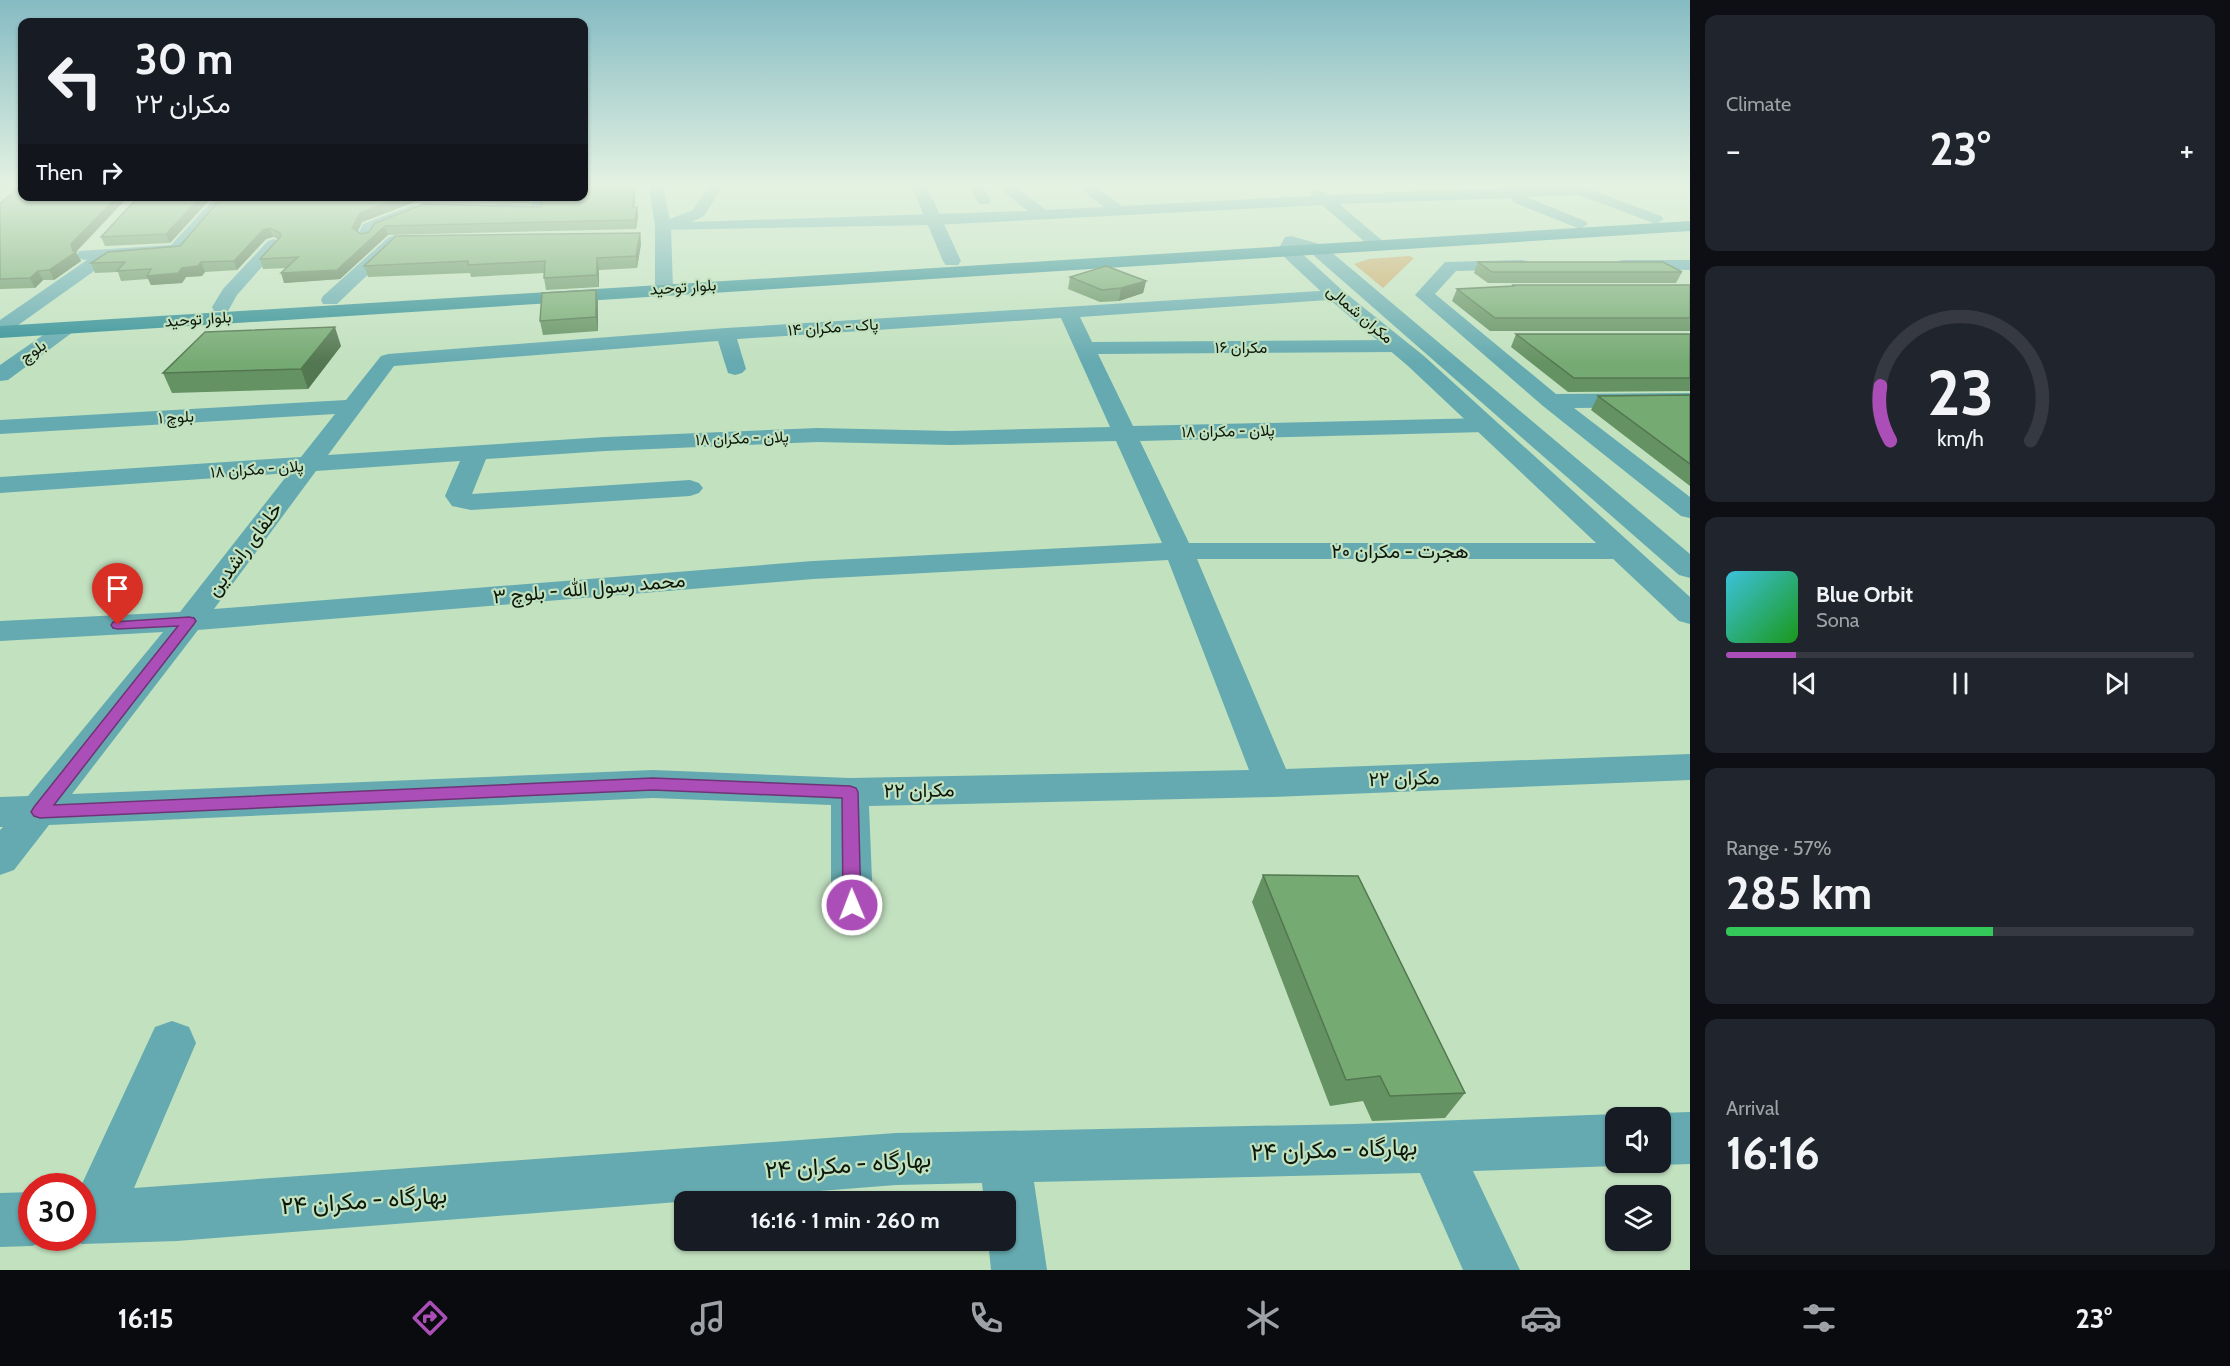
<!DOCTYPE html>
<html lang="en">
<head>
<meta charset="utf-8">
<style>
	body { margin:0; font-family:Cabin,Vazirmatn,sans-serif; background:#20242c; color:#f1f3f6; height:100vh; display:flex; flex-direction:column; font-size:22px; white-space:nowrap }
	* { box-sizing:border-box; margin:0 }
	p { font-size:20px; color:#9ea1a6 }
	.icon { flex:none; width:33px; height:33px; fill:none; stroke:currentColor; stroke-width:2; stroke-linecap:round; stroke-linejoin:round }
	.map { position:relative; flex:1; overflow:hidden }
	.drawer { display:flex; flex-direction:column; gap:15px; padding:15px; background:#0d0f14; width:540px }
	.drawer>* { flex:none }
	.banner { position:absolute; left:18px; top:18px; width:570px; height:183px; border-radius:12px; box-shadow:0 2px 4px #0004; background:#171b24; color:#f1f3f6; overflow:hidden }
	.controls { position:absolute; left:1605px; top:1107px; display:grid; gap:12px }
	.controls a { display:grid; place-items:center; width:66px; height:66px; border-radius:12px; background:#171b24; box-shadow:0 2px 4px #0004; font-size:30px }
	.speed { position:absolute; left:18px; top:1173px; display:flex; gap:12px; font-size:30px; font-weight:700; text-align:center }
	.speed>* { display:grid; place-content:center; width:78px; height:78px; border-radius:50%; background:#171b24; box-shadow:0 2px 4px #0004; line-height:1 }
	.speed .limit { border:9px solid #d22; background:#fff; color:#111 }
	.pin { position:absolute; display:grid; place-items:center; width:51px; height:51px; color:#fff; margin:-62px -26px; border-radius:50% 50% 50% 0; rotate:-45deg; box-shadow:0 0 6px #0007 }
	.pin .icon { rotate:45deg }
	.me { position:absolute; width:66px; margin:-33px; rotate:359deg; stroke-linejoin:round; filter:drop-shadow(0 0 4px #0008) }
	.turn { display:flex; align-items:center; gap:21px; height:126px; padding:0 18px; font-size:27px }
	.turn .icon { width:78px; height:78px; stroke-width:2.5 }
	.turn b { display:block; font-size:42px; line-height:51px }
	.then { display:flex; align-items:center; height:57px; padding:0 18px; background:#0003; gap:12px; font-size:22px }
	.big { font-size:45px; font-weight:700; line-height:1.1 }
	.drawer .widget { flex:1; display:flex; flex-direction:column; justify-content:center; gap:9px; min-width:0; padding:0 21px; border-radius:12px; background:#20242c }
	.drawer .dial { align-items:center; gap:0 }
	.dial svg { height:156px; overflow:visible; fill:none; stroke:#363941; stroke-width:7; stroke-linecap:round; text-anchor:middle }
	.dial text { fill:#f1f3f6; stroke:none }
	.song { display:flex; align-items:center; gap:18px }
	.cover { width:72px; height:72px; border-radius:9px; background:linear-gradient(135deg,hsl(190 70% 55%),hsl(120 70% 35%)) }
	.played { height:6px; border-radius:3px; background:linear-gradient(90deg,#ac4eb7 15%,#363941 15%) }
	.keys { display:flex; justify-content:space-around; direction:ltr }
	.heat { display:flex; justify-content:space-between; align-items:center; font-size:33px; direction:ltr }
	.charge { height:9px; border-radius:4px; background:linear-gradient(90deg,#34c759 57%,#363941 0) }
	.trip { position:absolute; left:674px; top:1191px; width:342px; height:60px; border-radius:12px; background:#171b24; box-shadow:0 2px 4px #0004; font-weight:700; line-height:60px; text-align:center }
	.menu { display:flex; height:96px; justify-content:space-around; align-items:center; background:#090b0e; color:#9ea1a6 }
	.menu .icon { width:42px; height:42px }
	.menu .selected { color:#ac4eb7 }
	.menu b { font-size:27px; color:#f1f3f6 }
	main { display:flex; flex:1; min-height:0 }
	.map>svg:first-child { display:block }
	.green { fill:#cbaa69 }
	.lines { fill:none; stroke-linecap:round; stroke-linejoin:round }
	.minor { fill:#65aab0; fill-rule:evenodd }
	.tertiary { fill:#65aab0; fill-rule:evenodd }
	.secondary { fill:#349097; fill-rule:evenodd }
	.wall { fill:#659263 }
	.shaded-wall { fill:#537750 }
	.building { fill:#76aa73; stroke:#537750; stroke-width:1.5 }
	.route { fill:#ac4eb7; stroke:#703377; stroke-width:1.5 }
	.labels { text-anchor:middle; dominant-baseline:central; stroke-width:4.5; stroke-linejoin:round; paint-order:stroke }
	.far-street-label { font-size:16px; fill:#0d180d; stroke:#c2e1bf }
	.street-label { font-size:20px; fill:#0d180d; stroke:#c2e1bf }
	.near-street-label { font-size:24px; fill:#0d180d; stroke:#c2e1bf }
</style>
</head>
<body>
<main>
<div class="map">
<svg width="1690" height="1270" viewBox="0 0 1690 1270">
	<rect width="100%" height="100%" fill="#c2e1bf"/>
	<path class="green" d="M1409,256L1414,258L1383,288L1354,264L1369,259Z"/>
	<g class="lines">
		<path class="minor" d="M709,185H723L704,216L691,222L1028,211L1004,192L1002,189L1006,185L1014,186L1046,210L1104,207L1076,185H1093L1122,206L1312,196L1310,193L1317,189L1329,195L1579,185L1661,216L1664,219L1656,224L1651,222L1579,195L1526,197L1585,221L1588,224L1580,229L1513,202L1512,198L1339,204L1384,242L1386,245L1384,248H1372L1322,205L934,225L657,230L655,227L657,224L693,210Z
			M968,185H982L991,201L989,204H979Z
			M217,196H232L182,254L111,259L7,333L0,335V320L87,260L79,259L77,255L79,251L171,245Z
			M534,196H548L542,213L498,212L491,208L498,204L531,205Z
			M413,205L420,209L418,212L376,230L371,239L365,241L357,236L363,224Z
			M395,235L403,240L401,243L337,304H323L321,300L323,296L389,237Z
			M274,239L282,244L237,295L228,311H214L212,307L223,289L268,241Z
			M1521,260L1527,261L1530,265L1527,269L1456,271L1435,294L1556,394L1690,393V407L1574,408L1690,497V518L1681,516L1543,406L1415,295L1445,262Z
			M1624,260H1690V270L1618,269L1615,265L1618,261Z
			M1336,290L1342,291L1345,295L1342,299L1080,317L1092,342L1398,340L1405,342L1408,346L1405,350L1398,352L1098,354L1133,426L1485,418L1493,420L1497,425L1493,430L1485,432L1140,441L1189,543H1621L1631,545L1635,551L1631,557L1621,559H1197L1286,769L1690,754V780L1273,797L869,806L873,905L867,917L852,923L837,917L831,905V805L653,798L49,825L14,870L0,875V830L3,827H0V797L28,796L163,632L0,641V621L180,612L289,473L0,493V477L301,457L335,414L0,434V420L346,400L381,356L388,354L726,328ZM1061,318L1110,427L951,431L818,428L605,437L328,455L394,366L718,341L728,373L735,375L742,373L746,369L737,339ZM1116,441L1162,543L813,561L214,609L316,471L460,461L445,496L452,506L471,510L690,496L699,493L703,488L699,483L690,480L472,494L486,459L605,451L818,442L951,445ZM1168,560L1249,770L850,778L653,770L72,794L198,630L813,579Z
			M66,322L73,324L76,328L73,332L8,380L0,381V365L59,324Z
			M172,1021L189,1027L196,1043L134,1188L896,1133L1354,1124L1616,1114L1623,1118H1616V1162H1623L1616,1166L1473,1171L1520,1270H1463L1420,1173L1034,1182L1047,1270H991L988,1240H1005V1202H984L982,1183L896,1185L177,1241L82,1244L66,1238H82L81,1186L155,1027Z
			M1690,1112V1164L1660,1165L1655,1162H1660V1118H1650L1660,1113Z
			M32,1192V1238H51L32,1246L0,1247V1193Z"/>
		<path class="tertiary" d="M649,185H663L671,227L673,289L671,293H657L655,289V227Z
			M911,185H926L961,261L958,265H946L943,261Z
			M1291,236L1323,245L1690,554V578L1679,575L1311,253L1296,248L1343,291L1424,356L1690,597V624L1679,621L1408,366L1329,299L1281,254L1278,250L1285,237Z"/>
		<path class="secondary" d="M1690,221V231L0,338V326Z"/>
	</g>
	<path class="wall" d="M213,196L170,243L105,246L101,237Z
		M223,196H532L529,203L423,199L362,222L358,231L361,234L369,232L375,223L540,207H637L638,216L636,229L388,235L340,279L284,283L287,268L263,269L260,259L278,239L273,237L266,239L237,270L205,272L202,276L186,277L182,283L151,285L148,279L121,281L118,272L95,273L91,263L180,246Z
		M0,203L76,252L81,261L54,280H43L35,288L0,289Z
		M640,233L641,244L637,268L599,270V287L546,290L544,278V273L471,277L470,273L368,277L364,266Z
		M1478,262L1682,272L1676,283H1488L1474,273Z
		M1070,277L1146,281L1143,293L1119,301L1100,302L1068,289Z
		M1513,285H1690V331H1490L1452,301L1457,289L1512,286Z
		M596,290L598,302V331L543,335L540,321Z
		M1516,334H1690V391L1568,392L1511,347Z
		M341,346L308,389L172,393L163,373Z
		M1690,395V486L1591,410L1598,396Z
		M1263,875L1465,1093L1445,1118L1372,1121L1363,1101L1330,1106L1252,902Z"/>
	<path class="shaded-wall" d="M0,185H6L0,189Z
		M634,185H636L634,216L633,207Z
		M118,196H129L76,252L81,261L54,280L49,270L71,244Z
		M202,196H213L170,243L166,234Z
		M405,196H423V199L362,222L355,237L352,228L360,213Z
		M637,207L638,216L636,229L635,220Z
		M385,226L388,235L340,279L284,283L281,273Z
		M270,228L273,237L266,239L237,270L234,261L263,230Z
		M640,233L641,244L637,268L636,256Z
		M597,258L599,270V287L597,275Z
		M201,262L205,272L202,276L186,277L182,283L151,285L147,276Z
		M38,271L43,280L35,288L30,278Z
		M1146,281L1143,293L1119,301L1121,288Z
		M596,290L598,302V331L596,317Z
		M335,327L341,346L308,389L301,369Z"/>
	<path class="building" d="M22,185V196H118L71,244L73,251L76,252L49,270L38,271L30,278L0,279V203L2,202L20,186Z
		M584,185H634L633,207H637L635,220L385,226L337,270L281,273L298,257L260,259L281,236L280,233L270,228L263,230L234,261L201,262L198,266L182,268L178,273L147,276L151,269L117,271L125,262L91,263L108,252L180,246L223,196H405L360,213L352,228L361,234L369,232L375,223L424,204L540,207L544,196H584Z
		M139,196H202L166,234L101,237Z
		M640,233L636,256L597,258V275L544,278L545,261L468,265V261L364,266L396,236Z
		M1478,262H1663L1682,272H1492Z
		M1106,266L1146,281L1121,288L1102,290L1070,277Z
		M1513,285H1690V318H1495L1457,289L1514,286Z
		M596,290V317L540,321L542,293Z
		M335,327L301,369L163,373L205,332Z
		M1516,334H1690V378H1574Z
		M1690,395V464L1598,396Z
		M1263,875L1358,876L1465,1093L1390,1096L1380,1076L1346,1080Z"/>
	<linearGradient id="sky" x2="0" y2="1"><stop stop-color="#85bbc3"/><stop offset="0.51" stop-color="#e4f2e2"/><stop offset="1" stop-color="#e4f2e2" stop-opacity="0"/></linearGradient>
	<rect width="1690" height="363" fill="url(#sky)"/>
	<path class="route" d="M189,617L194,618L196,621L194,624L54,805L653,778L850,786L856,788L858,792L861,905L858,911L852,913L845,911L843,905L842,798L653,790L40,818L34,816L31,812L34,807L178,626L118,629L113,628L111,625L113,622Z"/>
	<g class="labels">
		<g class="far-street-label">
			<text transform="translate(683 287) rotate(-4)">بلوار توحید</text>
			<text transform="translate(1360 314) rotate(40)">مکران شمالی</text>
			<text transform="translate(198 319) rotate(-4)">بلوار توحید</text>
			<text transform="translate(833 327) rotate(-4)">پاک - مکران ۱۴</text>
			<text x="1241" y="347">مکران ۱۶</text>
			<text transform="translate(33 351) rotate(-35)">بلوچ</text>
			<text transform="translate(176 417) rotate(-3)">بلوچ ۱</text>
			<text transform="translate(1228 431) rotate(-1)">پلان - مکران ۱۸</text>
			<text transform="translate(742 438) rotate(-2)">پلان - مکران ۱۸</text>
			<text transform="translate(257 469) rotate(-4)">پلان - مکران ۱۸</text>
		</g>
		<g class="street-label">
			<text transform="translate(244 549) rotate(-53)">خلفای راشدین</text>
			<text x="1400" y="551">هجرت - مکران ۲۰</text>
			<text transform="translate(589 588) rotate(-5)">محمد رسول الله - بلوچ ۳</text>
			<text transform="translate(1404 778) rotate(-2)">مکران ۲۲</text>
			<text transform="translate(919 790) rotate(-1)">مکران ۲۲</text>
		</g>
		<g class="near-street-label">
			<text transform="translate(1334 1149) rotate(-2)">بهارگاه - مکران ۲۴</text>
			<text transform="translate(848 1164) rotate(-4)">بهارگاه - مکران ۲۴</text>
			<text transform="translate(364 1200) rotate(-4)">بهارگاه - مکران ۲۴</text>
		</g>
	</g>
</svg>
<div class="controls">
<a><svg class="icon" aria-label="sound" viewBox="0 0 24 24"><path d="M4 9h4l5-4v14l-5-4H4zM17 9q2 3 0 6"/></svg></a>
<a><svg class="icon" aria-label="layers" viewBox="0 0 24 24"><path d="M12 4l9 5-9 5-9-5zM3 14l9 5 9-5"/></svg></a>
</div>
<div class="speed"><div class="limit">30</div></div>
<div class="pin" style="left:118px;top:625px;background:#d93025"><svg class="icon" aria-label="arrive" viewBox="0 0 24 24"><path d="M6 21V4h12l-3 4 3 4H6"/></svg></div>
<svg class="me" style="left:852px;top:905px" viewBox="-20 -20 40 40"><circle r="17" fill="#ac4eb7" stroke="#fff" stroke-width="3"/><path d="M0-11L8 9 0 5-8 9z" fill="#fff"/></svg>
<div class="trip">16:16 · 1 min · 260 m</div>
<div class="banner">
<div class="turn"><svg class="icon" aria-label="left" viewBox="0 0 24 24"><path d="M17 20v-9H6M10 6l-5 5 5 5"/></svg><div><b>30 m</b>مکران ۲۲</div></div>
<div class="then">Then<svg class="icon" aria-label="right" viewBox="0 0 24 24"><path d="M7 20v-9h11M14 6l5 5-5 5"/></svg></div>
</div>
</div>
<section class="drawer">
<div class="widget"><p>Climate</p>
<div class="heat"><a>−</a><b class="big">23°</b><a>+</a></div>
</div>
<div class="widget dial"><svg viewBox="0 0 100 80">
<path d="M14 69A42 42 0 1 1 86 69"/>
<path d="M14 69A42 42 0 0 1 9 41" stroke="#ac4eb7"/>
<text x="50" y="56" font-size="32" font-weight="700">23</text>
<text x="50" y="72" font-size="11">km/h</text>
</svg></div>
<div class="widget">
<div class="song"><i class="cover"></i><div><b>Blue Orbit</b><p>Sona</p></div></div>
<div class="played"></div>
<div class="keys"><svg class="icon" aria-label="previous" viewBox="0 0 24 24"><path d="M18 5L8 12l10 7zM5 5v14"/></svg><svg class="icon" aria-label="pause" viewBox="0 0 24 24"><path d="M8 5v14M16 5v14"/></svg><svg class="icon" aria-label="next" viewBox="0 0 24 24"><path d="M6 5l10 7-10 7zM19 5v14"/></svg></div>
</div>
<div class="widget"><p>Range · 57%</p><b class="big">285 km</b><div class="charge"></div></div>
<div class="widget"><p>Arrival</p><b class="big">16:16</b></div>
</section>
</main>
<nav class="menu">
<b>16:15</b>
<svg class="icon selected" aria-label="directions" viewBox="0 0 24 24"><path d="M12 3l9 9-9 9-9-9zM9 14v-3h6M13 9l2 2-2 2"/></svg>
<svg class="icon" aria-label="music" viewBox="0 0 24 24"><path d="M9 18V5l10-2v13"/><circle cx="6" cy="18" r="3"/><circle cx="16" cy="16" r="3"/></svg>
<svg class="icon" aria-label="phone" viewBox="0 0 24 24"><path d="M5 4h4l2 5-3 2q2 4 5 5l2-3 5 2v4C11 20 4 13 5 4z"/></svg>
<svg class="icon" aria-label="climate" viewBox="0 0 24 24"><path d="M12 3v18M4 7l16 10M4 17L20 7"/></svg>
<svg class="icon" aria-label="car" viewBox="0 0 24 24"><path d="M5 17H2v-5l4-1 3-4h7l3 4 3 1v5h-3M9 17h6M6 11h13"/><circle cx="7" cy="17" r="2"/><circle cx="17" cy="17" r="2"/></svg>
<svg class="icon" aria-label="filters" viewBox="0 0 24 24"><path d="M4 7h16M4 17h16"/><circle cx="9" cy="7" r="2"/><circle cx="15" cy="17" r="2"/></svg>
<b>23°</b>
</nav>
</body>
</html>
